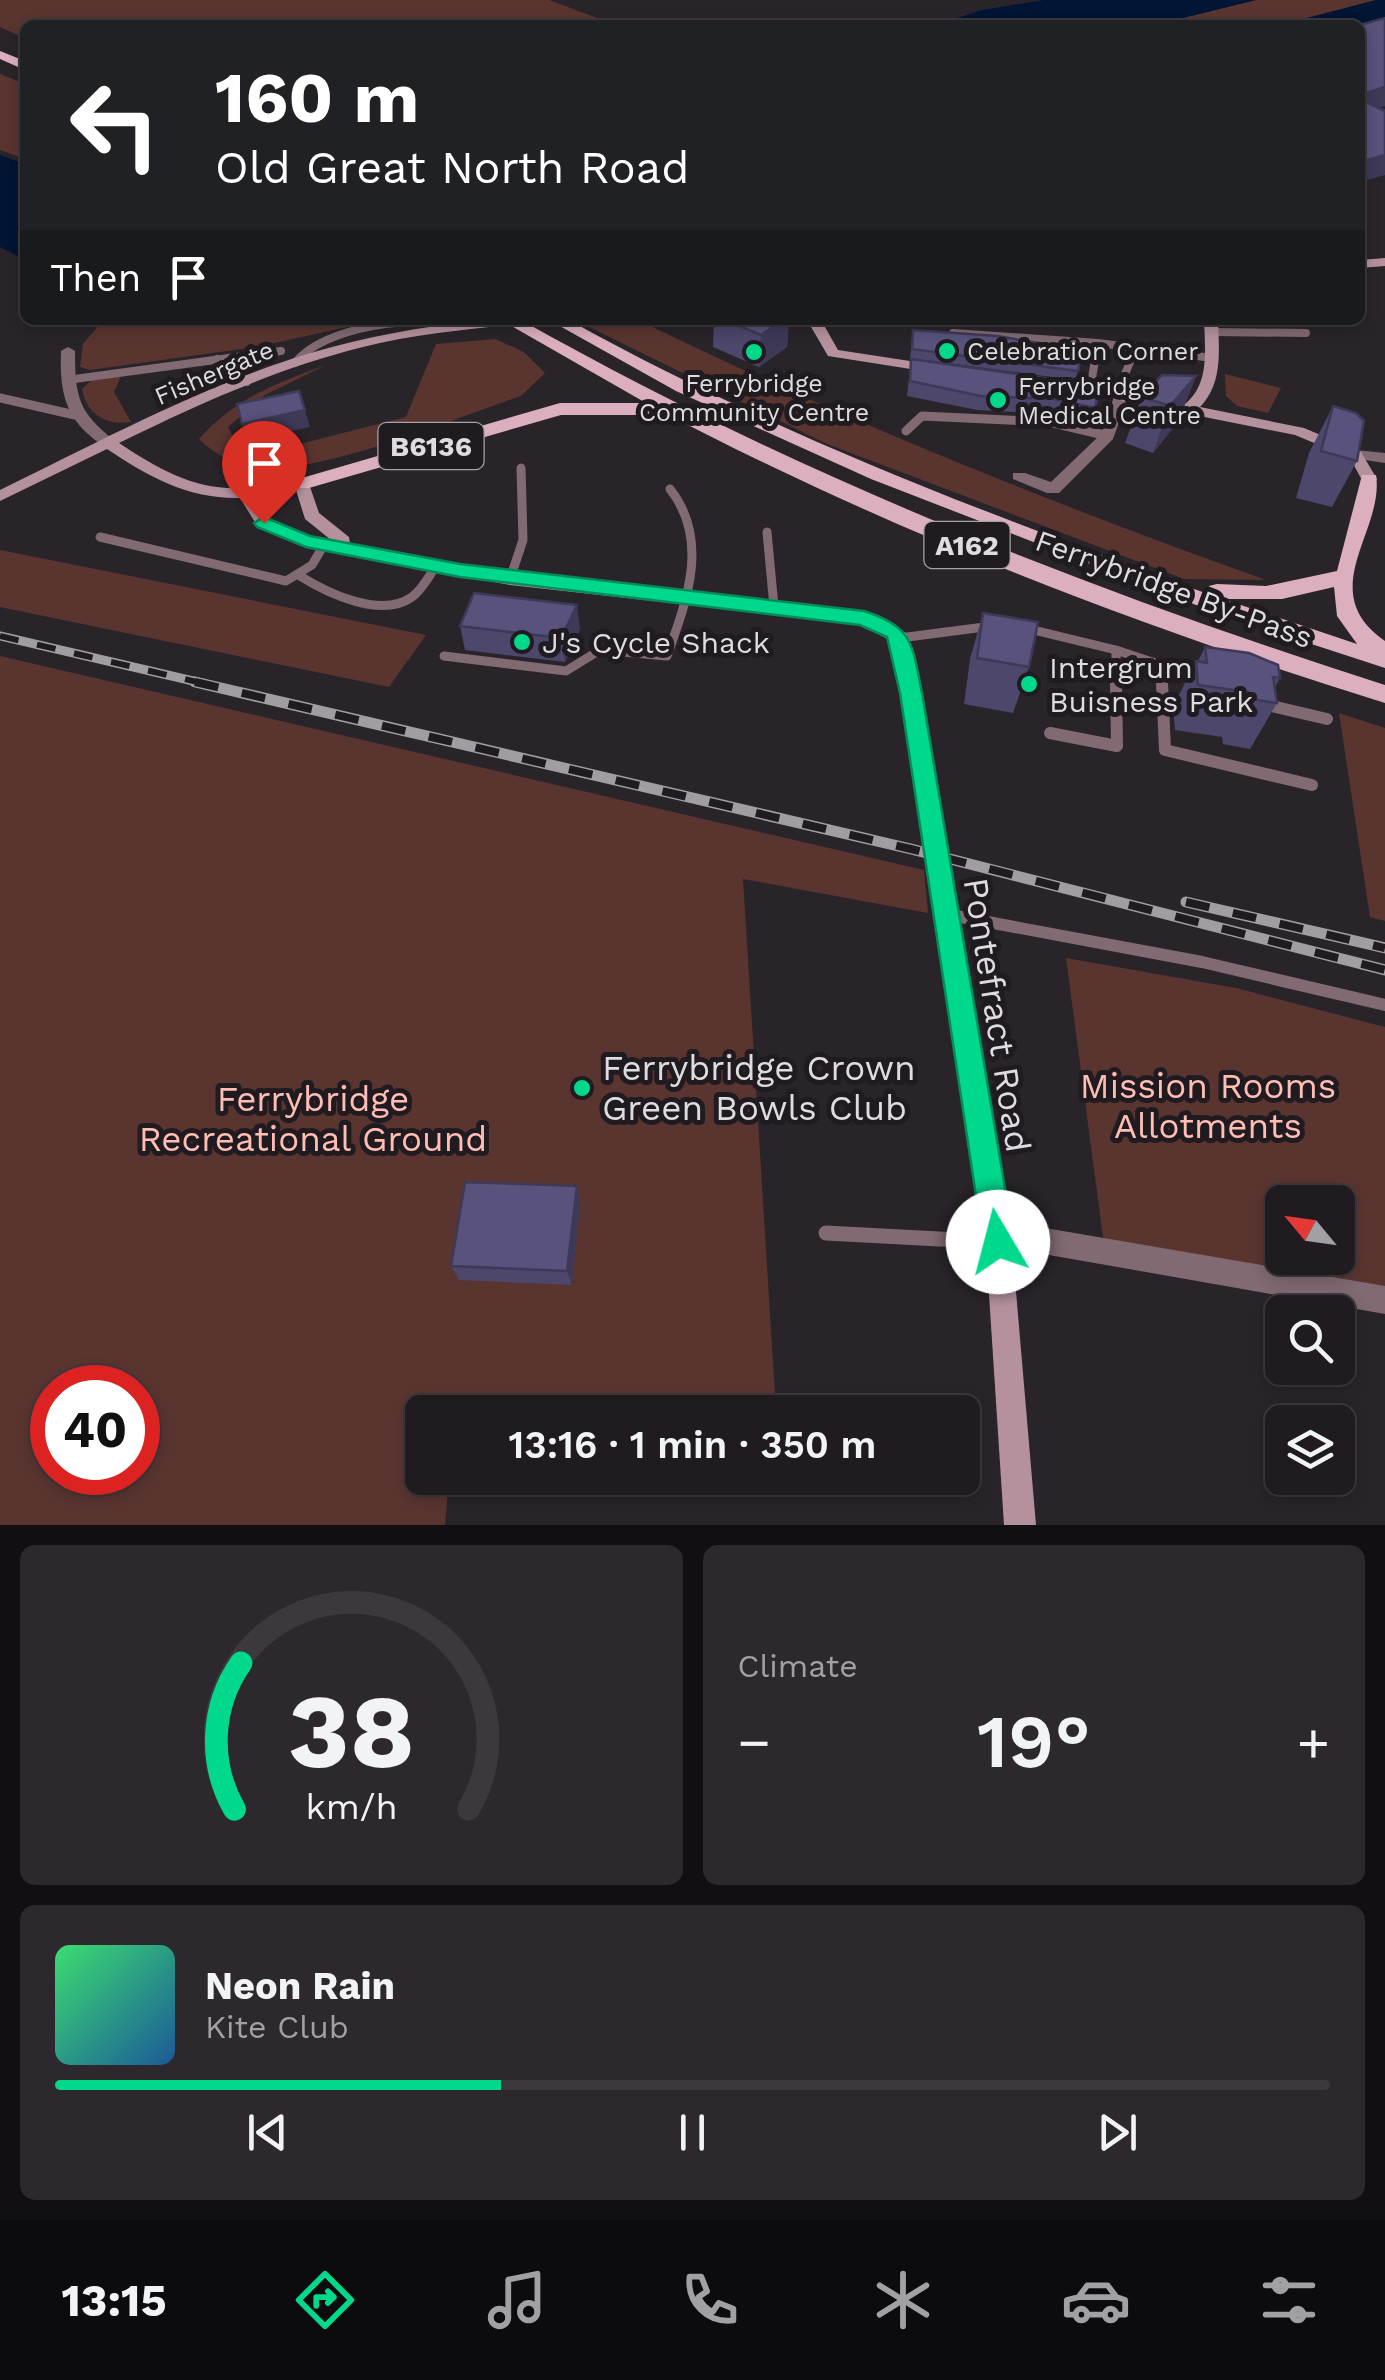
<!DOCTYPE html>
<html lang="en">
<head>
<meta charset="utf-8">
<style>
	body { margin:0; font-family:"Work Sans",sans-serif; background:#2c282d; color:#f1f3f6; height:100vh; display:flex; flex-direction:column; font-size:38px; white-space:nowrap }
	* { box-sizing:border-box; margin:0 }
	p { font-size:32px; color:#a1a1a5 }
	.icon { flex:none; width:55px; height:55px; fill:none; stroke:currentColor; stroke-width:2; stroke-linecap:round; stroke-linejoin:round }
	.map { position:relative; height:1525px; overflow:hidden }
	.details { display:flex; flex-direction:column; gap:20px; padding:20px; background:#110f12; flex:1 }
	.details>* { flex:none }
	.hud { position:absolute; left:20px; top:20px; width:1345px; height:305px; border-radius:15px; box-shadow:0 5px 15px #0003,0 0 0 2px #3c393e; background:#202124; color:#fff; overflow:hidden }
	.needle { width:65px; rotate:299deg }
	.controls { position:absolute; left:1265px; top:1185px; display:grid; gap:20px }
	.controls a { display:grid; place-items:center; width:90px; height:90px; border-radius:15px; background:#1f1b20; box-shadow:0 5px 15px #0003,0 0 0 2px #3c393e; font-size:50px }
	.speed { position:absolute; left:30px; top:1365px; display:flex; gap:20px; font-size:50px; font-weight:700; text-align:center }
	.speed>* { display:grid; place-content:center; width:130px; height:130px; border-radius:50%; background:#1f1b20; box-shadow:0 5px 15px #0003,0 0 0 2px #3c393e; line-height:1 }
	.speed .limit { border:15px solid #d22; background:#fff; color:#111 }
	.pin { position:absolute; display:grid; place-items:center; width:85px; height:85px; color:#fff; margin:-102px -42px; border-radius:50% 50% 50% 0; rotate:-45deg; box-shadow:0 0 10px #0007 }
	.pin .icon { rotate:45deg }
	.me { position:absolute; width:110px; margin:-55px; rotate:352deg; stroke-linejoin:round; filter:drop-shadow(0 0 8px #0008) }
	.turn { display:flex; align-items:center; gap:35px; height:210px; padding:0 30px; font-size:45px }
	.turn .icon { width:130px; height:130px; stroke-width:2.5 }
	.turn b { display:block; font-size:70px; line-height:85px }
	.then { display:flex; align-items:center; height:95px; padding:0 30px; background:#0003; gap:20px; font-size:38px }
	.big { font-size:75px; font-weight:600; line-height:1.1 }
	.details .card { flex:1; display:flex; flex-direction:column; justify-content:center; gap:15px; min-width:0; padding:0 35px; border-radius:15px; background:#2c282d }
	.details .dial { align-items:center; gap:0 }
	.dial svg { height:260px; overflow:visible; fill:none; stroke:#3c393e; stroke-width:7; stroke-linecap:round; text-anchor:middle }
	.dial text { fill:#f1f3f6; stroke:none }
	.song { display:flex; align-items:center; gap:30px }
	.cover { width:120px; height:120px; border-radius:15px; background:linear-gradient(135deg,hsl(140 70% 55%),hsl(210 70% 35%)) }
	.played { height:10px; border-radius:5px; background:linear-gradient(90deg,#00d98c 35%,#3c393e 35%) }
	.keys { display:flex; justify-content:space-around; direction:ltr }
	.heat { display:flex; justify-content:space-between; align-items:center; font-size:55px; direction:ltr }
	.details .tiles { flex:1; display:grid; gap:20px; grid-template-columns:1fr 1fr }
	.card:last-child { grid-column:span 2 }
	.trip { position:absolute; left:405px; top:1395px; width:575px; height:100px; border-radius:15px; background:#1f1b20; box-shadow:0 5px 15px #0003,0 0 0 2px #3c393e; font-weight:600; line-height:100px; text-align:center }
	.dock { display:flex; height:160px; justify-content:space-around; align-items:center; background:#0c0b0d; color:#a1a1a5 }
	.dock .icon { width:70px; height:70px }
	.dock .on { color:#00d98c }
	.dock b { font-size:45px; color:#f1f3f6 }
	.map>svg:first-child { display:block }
	.green { fill:#5a3530; fill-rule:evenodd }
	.water { fill:#011534 }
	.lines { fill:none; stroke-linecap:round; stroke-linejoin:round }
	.lane-far3 { stroke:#816a72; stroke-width:8 }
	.lane-far2 { stroke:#816a72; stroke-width:9 }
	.lane-far1 { stroke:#816a72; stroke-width:12 }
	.lane { stroke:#816a72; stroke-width:15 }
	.street { fill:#816a72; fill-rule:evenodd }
	.secondary { fill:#b4919d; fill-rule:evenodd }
	.primary { fill:#dcafbf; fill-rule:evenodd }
	.rail-far1-casing { stroke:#a19da2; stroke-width:9 }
	.rail-casing { stroke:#a19da2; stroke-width:11 }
	.rail-far1 { stroke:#201b20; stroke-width:6; stroke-dasharray:19; stroke-linecap:butt }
	.rail { stroke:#201b20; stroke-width:8; stroke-dasharray:24; stroke-linecap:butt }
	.wall { fill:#4c476b }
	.shaded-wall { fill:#3e3957 }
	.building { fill:#58527c; stroke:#3e3957; stroke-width:2.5 }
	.route { fill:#00d98c; stroke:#008d5b; stroke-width:2.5 }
	.poi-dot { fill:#00d98c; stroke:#201b20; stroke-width:4 }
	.labels { text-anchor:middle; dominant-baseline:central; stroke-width:10; stroke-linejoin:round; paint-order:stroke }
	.far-poi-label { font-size:25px; fill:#dfdce0; stroke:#201b20; text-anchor:start }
	.far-street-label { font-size:25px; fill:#dfdce0; stroke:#201b20 }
	.shield { fill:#201b20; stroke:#a6a2a6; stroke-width:2.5 }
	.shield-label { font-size:28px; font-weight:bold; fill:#dfdce0 }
	.street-label { font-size:30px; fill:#dfdce0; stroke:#201b20 }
	.poi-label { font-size:30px; fill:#dfdce0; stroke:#201b20; text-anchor:start }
	.near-street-label { font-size:35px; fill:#dfdce0; stroke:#201b20 }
	.near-poi-label { font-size:35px; fill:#dfdce0; stroke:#201b20; text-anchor:start }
	.near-park-label { font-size:35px; fill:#ffbdb3; stroke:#201b20 }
</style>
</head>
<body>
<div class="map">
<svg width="1385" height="1525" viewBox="0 0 1385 1525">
	<rect width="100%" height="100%" fill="#29242a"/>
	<path class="green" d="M0,0H549L616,25H25V38L0,27Z
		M1256,0H1377L1281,25H1154Z
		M0,74L25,84V159L0,150Z
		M103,320H379L256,347L90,370L80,367L83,344Z
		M638,320C841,419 1053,504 1266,580L1184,579L827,444L577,321Z
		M495,339L524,352L545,373L521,396C452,419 329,472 260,468C238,467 214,454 199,439C234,399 276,383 326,365L265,395L228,427L244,458L406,417L436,344Z
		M1225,374L1281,388L1268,413L1237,406L1226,396Z
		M121,376L114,392L131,422C107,426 86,414 82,389L93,379Z
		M0,550L426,635L389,687L0,607Z
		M0,656L924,870L928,913L743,879L776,1411L457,1404L456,1412H422V1478H449L445,1525H0ZM52,1388H138V1472H52Z
		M1339,713L1385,728V921L1370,917Z
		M1066,958L1236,988L1385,1027V1300L1105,1252ZM1282,1202H1338V1258H1282Z"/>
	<path class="water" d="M1044,0H1256L1154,25H936L982,10Z
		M1376,0H1385V31L1360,37V25H1280Z
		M0,155L25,164V260L0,247Z"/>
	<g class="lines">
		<path class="lane-far3" d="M1211,332L1306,333
			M953,333L1098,343L1212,358
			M217,359L247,382
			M295,363C323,326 419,314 462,326
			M1092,378L1098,343
			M67,380L281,351
			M1117,394L1136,347"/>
		<path class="lane-far2" d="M0,398L75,415
			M906,431L922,416L1049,422L1108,436
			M767,532L774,607
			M100,537L286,581L312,565L325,543
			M300,576C327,593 381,619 412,597C422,590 429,576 436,566
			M510,579L523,540L521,468
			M1021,627L1116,650L1200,678
			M900,638L992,626
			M1116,650V684
			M444,656L566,671L600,650L667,656C687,600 710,540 670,489
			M1161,684L1170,666"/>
		<path class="lane-far1" d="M1162,682L1165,750L1312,785
			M1263,704L1327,719
			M1050,733L1117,746L1116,682
			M945,914L1202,962L1385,1005"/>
		<path class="lane" d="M826,1233L996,1242"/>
		<path class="street" d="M68,347L75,351C75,396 78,412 114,440V446C102,447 96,441 87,433C62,410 60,383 61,351Z
			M1122,390L1129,394L1113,439L1059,493H1047L1013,479V473H1025L1051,482L1101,434L1115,394Z
			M1356,450L1385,453V463L1351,458L1348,455Z
			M998,1220L1385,1286V1314L998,1246L988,1243L985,1233L988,1223Z"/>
		<path class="secondary" d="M1385,258V266L1360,268V260Z
			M480,320H523L516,324C465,330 413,334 363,347C278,368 198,404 119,443C158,469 196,491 244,488C265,487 288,478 308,481L319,513L349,537L350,544L510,573L864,612L906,633L1011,1233L1036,1525H1004L985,1233L891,641L860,624L510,585L306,546L258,527L240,498C188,499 149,477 107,449L0,501V490C100,441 200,387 307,354C364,337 421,327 480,320ZM296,490L305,519L331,540L310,536L270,519L255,497Z
			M807,320H821L838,350L936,365L943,369L936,373L828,356Z
			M1204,320H1218C1219,351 1223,383 1200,407L1304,428L1361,452L1377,479L1375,482H1363L1350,458L1295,435L1074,391L1067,387L1074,383L1185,404C1210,384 1205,349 1204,320Z"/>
		<path class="primary" d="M0,51L25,61V70L0,59Z
			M501,320H521C796,475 1085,589 1385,685V703C1136,626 890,531 659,410L650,415H561L309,488H295V480L560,403H646Z
			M549,320H569C772,433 990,515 1208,594L1209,586L1217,584L1266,586L1337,571L1362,475H1376C1385,531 1313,591 1385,641V668L1222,615L871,479L676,391ZM1334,587L1337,616L1357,644L1223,599H1282Z"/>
		<g class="rail-far1-casing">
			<path id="rail-far1" d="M0,636L206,684"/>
		</g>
		<g class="rail-casing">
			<path id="rail" d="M195,682L911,849L1385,970
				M1186,902L1385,948"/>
		</g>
		<use href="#rail-far1" class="rail-far1"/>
		<use href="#rail" class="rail"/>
	</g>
	<path class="wall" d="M714,320H789L787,347L759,367L713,347Z
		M913,330L1078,371L1075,380L910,358Z
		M911,359L1095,408L1090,423L1049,414L977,410L907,396Z
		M1196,376L1178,422L1153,453L1125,443L1142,397Z
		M1333,406L1357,461L1332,507L1296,498L1309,453Z
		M983,613L1029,667L1013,713L964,704L970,659Z
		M460,626L580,629L565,662L465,650Z
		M1205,647L1280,678L1275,687L1277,703L1250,749L1223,744L1222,737L1175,730L1173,707L1196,661H1198Z
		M577,1186L580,1202L572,1285L459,1280L451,1266Z"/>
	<path class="shaded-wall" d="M1385,87V106L1360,114V95Z
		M1385,155V175L1360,182V162Z
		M783,320H789L787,347L759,367L761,335Z
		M1196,376L1178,422L1153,453L1170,406Z
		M305,410L310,427L248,440L242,424Z
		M577,605L580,629L565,662L561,638Z
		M577,1186L580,1202L572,1285L567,1271Z"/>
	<path class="building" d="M1385,18V87L1360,95V25Z
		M1360,99L1385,111V155L1360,162Z
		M725,320H783L761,335Z
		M913,330L997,336L1075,349L1082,353L1078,371L912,349Z
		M911,359L1100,386L1095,408L1054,399L981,396L910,381Z
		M1162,375L1196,376L1170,406L1142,397Z
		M299,391L305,410L242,424L237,404Z
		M1333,406L1356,413L1364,421L1357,461L1321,451Z
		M474,593L577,605L561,638L460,626Z
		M983,613L1038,622L1029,667L977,658Z
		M1205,647L1249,653L1278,665L1280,678L1273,677L1277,703L1250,699L1248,692L1198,685L1196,661L1207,663Z
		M465,1182L577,1186L567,1271L451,1266Z"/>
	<path class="route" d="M264,517L310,536L460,564L864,611C915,627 912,646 922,693L1014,1242L1009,1253L998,1258L988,1253L983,1242L900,693L887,637L860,625L460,577L306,547L257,527L254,523Z"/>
	<g class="poi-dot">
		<circle cx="947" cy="351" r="10"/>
		<circle cx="754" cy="352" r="10"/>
		<circle cx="998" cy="400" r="10"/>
		<circle cx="522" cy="642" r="10"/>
		<circle cx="1029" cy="684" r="10"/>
		<circle cx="582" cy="1088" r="10"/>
	</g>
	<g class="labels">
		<g class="far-poi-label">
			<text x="967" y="351">Celebration Corner</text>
			<text x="754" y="383" text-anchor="middle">Ferrybridge<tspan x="754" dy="29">Community Centre</tspan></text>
			<text x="1018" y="386">Ferrybridge<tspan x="1018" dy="29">Medical Centre</tspan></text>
		</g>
		<g class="far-street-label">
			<text transform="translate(214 373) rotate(-23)">Fishergate</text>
		</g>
		<g class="shield">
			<rect x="378.5" y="423" width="105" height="46" rx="8"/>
			<rect x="924.5" y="522" width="85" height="46" rx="8"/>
		</g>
		<g class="shield-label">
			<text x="431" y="446">B6136</text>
			<text x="967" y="545">A162</text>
		</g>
		<g class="street-label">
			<text transform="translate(1174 589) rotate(20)">Ferrybridge By-Pass</text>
		</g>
		<g class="poi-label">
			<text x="542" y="642">J's Cycle Shack</text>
			<text x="1049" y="667">Intergrum<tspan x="1049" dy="34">Buisness Park</tspan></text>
		</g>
		<g class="near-street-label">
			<text transform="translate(997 1015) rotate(81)">Pontefract Road</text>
		</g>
		<g class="near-poi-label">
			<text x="602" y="1068">Ferrybridge Crown<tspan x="602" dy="40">Green Bowls Club</tspan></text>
		</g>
		<g class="near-park-label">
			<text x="1208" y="1086">Mission Rooms<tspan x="1208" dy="40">Allotments</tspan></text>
			<text x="313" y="1099">Ferrybridge<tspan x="313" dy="40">Recreational Ground</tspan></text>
		</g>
	</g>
</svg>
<div class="controls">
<a><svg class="needle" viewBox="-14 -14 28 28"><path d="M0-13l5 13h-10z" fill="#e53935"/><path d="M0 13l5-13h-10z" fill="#a1a1a5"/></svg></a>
<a><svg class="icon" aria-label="search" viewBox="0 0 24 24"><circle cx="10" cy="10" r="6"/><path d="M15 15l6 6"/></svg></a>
<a><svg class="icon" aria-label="layers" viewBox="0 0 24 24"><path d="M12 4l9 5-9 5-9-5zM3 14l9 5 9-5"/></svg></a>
</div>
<div class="speed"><div class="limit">40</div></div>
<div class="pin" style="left:264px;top:523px;background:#d93025"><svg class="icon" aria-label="arrive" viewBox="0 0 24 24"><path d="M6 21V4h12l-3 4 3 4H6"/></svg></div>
<svg class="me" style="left:998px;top:1242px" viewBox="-20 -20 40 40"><circle r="19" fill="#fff"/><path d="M0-13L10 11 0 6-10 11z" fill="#00d98c"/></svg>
<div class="trip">13:16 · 1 min · 350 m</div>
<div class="hud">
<div class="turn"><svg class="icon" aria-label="left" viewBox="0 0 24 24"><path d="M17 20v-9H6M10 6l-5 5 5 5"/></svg><div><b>160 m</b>Old Great North Road</div></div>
<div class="then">Then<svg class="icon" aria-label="arrive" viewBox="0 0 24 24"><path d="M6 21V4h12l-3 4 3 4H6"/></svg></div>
</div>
</div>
<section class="details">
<div class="tiles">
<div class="card dial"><svg viewBox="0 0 100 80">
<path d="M14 69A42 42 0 1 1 86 69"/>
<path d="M14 69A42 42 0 0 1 16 24" stroke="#00d98c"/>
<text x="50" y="56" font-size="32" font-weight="700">38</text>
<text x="50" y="72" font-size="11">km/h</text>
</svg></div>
<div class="card"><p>Climate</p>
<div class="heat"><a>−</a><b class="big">19°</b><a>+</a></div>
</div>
<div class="card">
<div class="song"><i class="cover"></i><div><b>Neon Rain</b><p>Kite Club</p></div></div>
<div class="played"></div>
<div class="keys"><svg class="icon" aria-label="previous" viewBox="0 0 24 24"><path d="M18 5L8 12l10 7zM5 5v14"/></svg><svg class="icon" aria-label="pause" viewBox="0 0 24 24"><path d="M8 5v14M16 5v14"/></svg><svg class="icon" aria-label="next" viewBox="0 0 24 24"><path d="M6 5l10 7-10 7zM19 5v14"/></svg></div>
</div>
</div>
</section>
<nav class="dock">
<b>13:15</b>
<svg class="icon on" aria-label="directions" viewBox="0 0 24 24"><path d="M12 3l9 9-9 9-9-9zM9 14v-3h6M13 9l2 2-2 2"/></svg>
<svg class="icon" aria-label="music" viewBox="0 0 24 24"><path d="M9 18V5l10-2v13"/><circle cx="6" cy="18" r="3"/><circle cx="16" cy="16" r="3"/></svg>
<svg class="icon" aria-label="phone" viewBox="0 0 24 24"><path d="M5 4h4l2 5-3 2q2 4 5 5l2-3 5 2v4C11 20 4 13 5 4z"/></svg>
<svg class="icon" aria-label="climate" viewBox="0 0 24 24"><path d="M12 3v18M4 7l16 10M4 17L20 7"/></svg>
<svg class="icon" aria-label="car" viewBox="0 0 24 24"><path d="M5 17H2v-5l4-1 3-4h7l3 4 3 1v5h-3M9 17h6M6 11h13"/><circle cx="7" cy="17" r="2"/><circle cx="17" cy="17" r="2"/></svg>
<svg class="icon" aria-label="filters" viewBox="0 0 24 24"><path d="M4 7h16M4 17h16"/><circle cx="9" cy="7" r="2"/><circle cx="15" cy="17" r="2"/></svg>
</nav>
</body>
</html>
